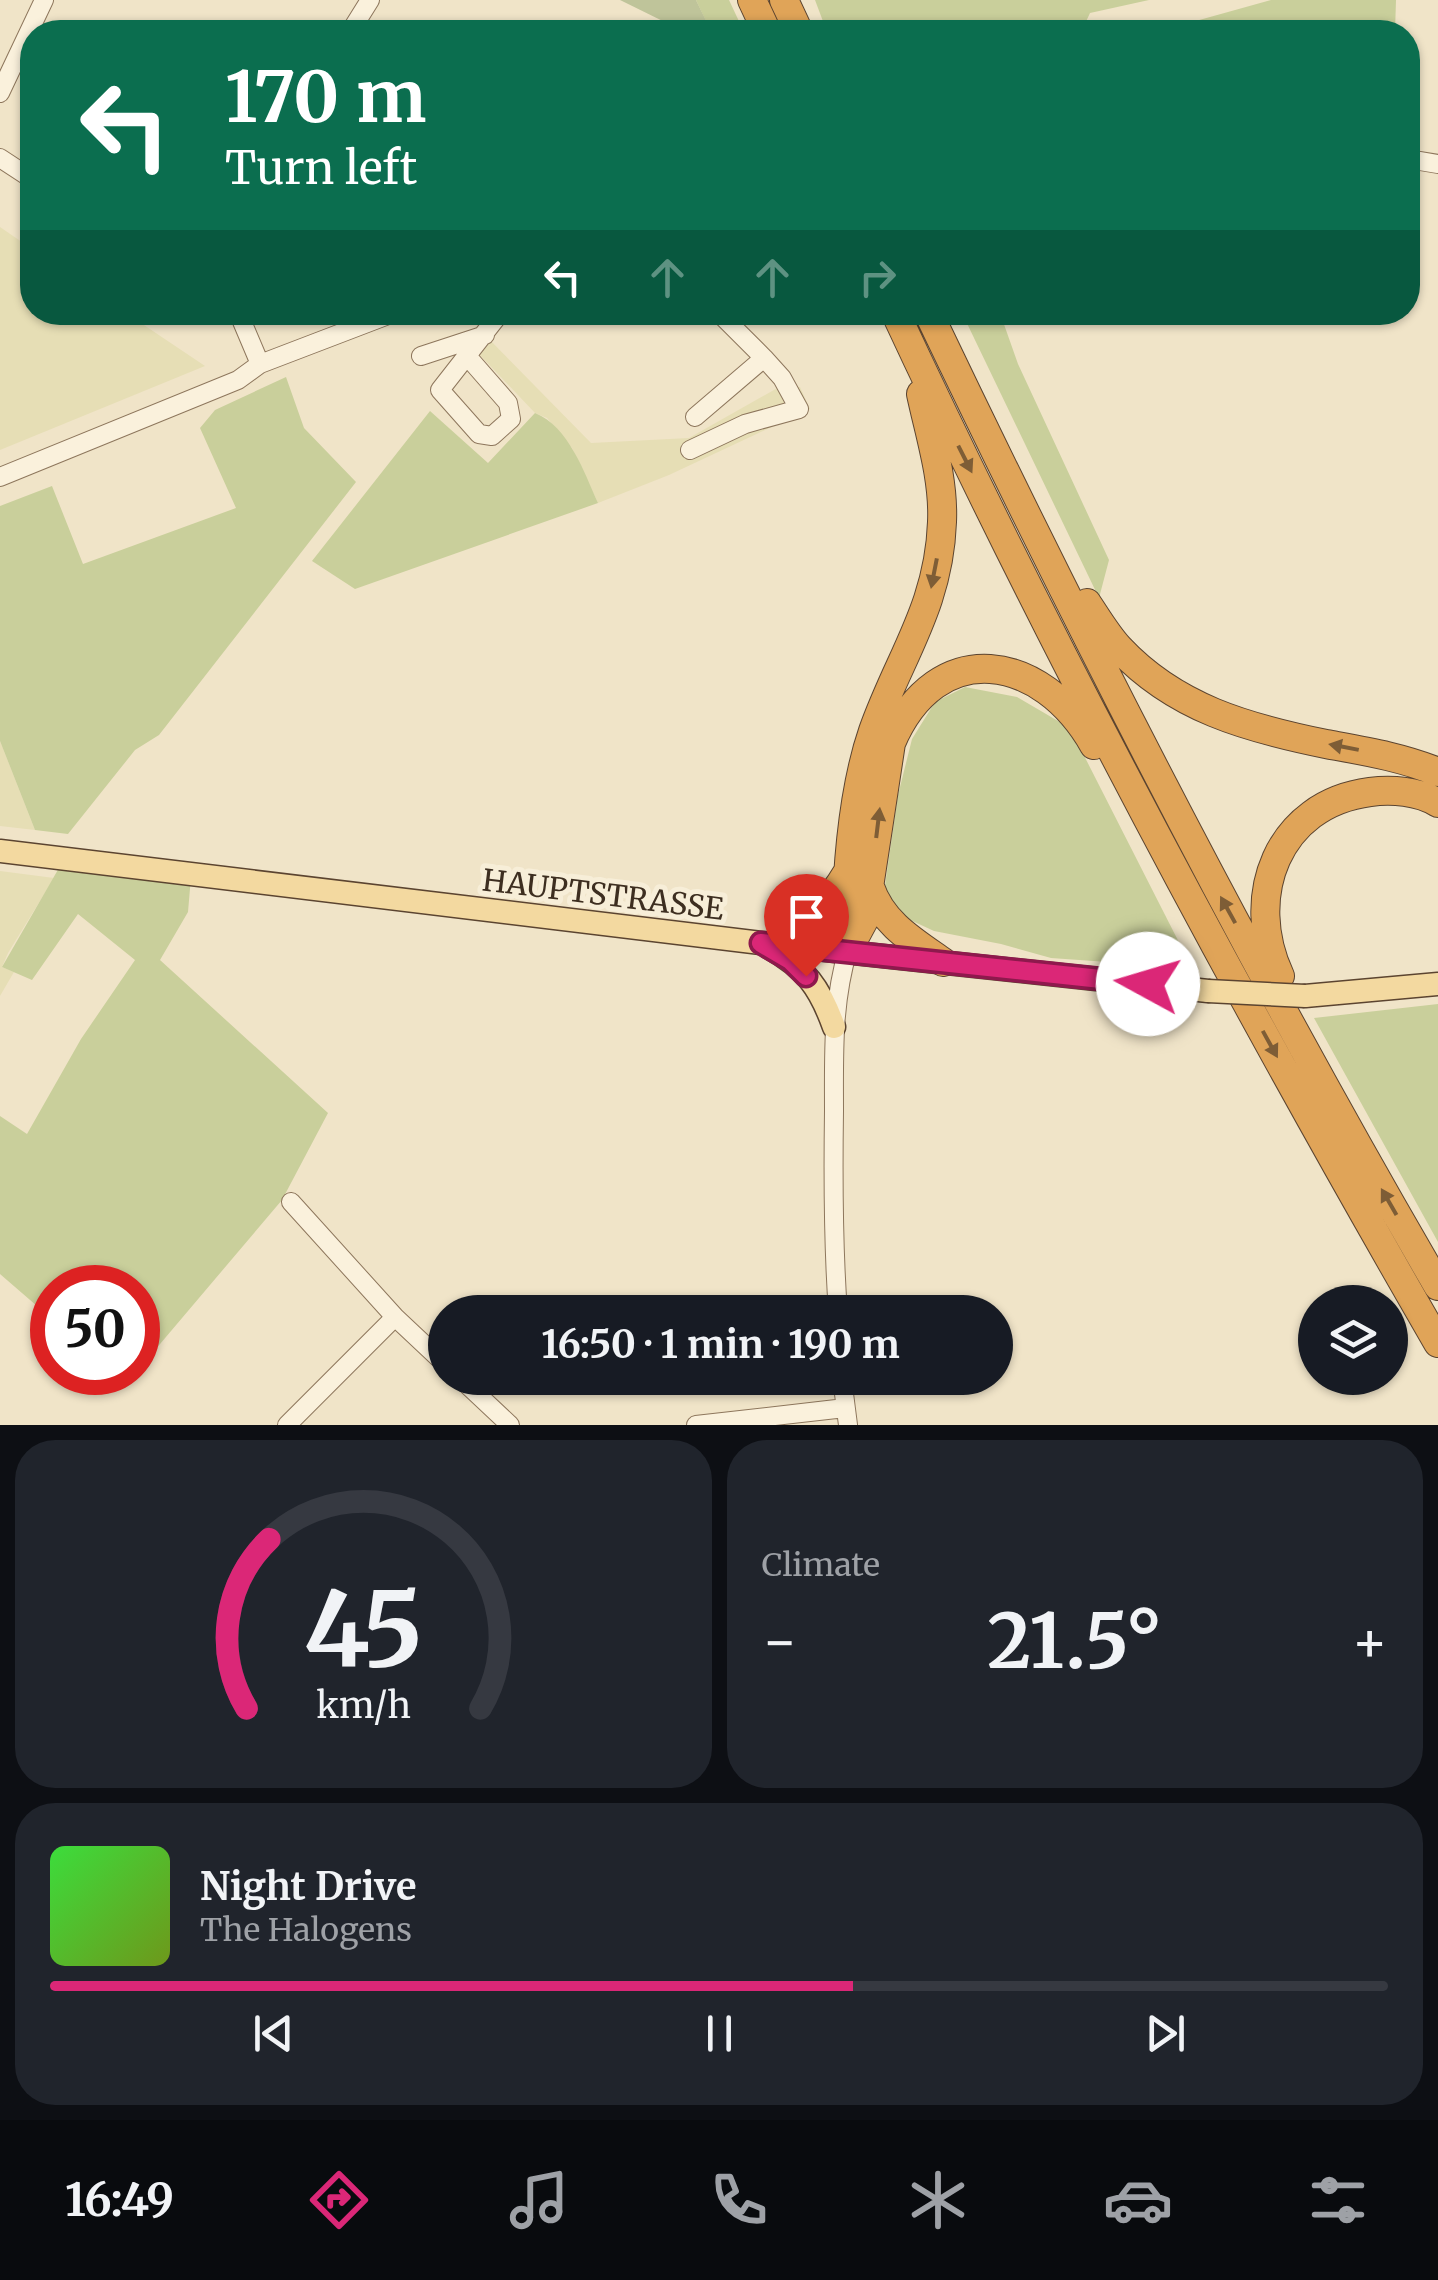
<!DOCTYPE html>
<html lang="en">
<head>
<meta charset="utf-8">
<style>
	body { margin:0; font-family:Merriweather,serif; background:#20242c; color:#f1f3f6; height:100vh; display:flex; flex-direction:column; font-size:38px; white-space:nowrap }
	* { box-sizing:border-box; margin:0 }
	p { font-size:32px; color:#9ea1a6 }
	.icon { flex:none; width:55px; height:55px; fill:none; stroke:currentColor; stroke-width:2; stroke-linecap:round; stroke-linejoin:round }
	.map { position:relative; height:1425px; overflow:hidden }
	.details { display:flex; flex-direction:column; gap:15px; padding:15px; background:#0d0f14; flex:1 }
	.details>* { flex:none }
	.top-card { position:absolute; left:20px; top:20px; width:1400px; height:305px; border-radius:40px; box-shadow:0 2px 8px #0004; background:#0b6e4f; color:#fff; overflow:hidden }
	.fabs { position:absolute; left:1298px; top:1285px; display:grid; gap:20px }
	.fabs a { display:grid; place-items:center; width:110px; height:110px; border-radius:50%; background:#171b24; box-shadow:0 2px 8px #0004; font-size:50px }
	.speed { position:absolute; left:30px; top:1265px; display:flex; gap:20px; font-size:50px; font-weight:700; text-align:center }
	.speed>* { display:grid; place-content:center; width:130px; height:130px; border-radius:50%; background:#171b24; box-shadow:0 2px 8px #0004; line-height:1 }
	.speed .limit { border:15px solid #d22; background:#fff; color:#111 }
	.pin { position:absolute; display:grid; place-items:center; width:85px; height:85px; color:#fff; margin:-102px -42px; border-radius:50% 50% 50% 0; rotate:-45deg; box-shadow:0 0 10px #0007 }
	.pin .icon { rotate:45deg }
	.me { position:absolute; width:110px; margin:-55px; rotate:276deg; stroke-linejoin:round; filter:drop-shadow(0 0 8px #0008) }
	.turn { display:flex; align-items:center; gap:35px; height:210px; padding:0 40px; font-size:45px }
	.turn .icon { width:130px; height:130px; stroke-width:2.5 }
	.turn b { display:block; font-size:70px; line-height:85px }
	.lanes { display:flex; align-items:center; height:95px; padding:0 40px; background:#0003; justify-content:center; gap:50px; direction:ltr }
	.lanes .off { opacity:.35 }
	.big { font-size:75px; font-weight:700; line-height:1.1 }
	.details .tile { flex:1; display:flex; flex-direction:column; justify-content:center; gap:15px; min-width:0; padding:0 35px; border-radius:40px; background:#20242c }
	.details .dial { align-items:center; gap:0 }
	.dial svg { height:260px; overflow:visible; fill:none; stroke:#363941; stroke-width:7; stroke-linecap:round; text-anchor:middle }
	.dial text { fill:#f1f3f6; stroke:none }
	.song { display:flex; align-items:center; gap:30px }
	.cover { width:120px; height:120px; border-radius:15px; background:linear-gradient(135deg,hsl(120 70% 55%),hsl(80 70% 35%)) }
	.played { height:10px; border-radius:5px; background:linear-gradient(90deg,#db2777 60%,#363941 60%) }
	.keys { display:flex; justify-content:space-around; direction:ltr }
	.heat { display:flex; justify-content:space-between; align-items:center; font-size:55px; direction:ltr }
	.details .tiles { flex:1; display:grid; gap:15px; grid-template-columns:1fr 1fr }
	.tile:last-child { grid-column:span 2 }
	.trip { position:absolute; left:428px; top:1295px; width:585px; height:100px; border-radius:50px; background:#171b24; box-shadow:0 2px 8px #0004; font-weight:700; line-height:100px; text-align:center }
	.tab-bar { display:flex; height:160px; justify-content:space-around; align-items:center; background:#090b0e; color:#9ea1a6 }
	.tab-bar .icon { width:70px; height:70px }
	.tab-bar .current { color:#db2777 }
	.tab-bar b { font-size:45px; color:#f1f3f6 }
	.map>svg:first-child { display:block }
	.farmland { fill:#e6deb5 }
	.green { fill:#c9cf9b }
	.cemetery { fill:#bfc49a }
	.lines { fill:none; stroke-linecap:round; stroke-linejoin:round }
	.minor-casing { stroke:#8d765c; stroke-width:20 }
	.major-casing { stroke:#5b4430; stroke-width:25 }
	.highway-casing { stroke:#5b4430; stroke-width:30 }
	.minor { stroke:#faf1dc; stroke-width:18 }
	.major { stroke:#f3d9a0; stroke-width:22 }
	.highway { stroke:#e0a458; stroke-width:28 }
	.major-bridge-casing { stroke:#5b4430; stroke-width:25; stroke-linecap:butt }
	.major-bridge { stroke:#f3d9a0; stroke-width:22 }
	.oneway { fill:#7e5d36 }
	.route-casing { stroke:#8e194d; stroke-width:25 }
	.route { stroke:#db2777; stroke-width:18 }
	.labels { text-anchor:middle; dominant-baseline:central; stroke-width:10; stroke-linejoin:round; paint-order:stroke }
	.street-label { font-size:30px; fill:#3d2e20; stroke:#f7eed8 }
</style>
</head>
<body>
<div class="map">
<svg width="1438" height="1425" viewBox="0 0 1438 1425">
	<rect width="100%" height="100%" fill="#f0e4c8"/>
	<path class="farmland" d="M0,227L32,249V312L126,313L205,366L0,450Z
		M487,337L591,443L689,438L781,386L800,387L810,409L669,475L598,503L572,448L547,418L535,413L477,352Z
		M0,741L35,830L0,826Z
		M0,871L54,878L8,953L2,967L14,972L0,996Z"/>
	<path class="green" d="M696,0H729L744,32H711Z
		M815,0H1149L1090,13L1083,28L993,26L987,32H827Z
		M1271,0H1396L1395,32H1126L1167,29Z
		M962,313H1000L1018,364L1109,560L1099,598Z
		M286,377L304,428L356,482L159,735L135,750L68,834L35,830L0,741V506L52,486L83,564L236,508L200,428L215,410Z
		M430,411L488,463L535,413C569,427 584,472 598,503L355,589L312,561Z
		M965,687L1017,697L1070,728L1192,968L1051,958L1001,944L934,931L908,919L890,904L885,885L898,795L912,739L935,702Z
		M63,861L191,877L188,912L160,960L328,1113L282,1200L138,1370V1288H52V1319L0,1274V1116L27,1134L81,1039L135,960L78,914L32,980L2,967Z
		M1438,1004V1242L1314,1018Z"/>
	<path class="cemetery" d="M620,0H696L710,29L683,31Z"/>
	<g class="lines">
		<g class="minor-casing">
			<path id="minor" d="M350,32L370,0
				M0,93L44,0
				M0,158L32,179
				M1408,159L1438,164
				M238,312L260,364
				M421,356L485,335
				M467,356L508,403L511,419L492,436L479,434L440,390L501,312
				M695,417L764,358L718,312
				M690,450L745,424L799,409L782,378L764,358
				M0,477L238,380L260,364L396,312
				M291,1202L395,1317
				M838,1312C833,1245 833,1179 834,1111C834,1056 832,1003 848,950
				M460,1378L510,1425
				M842,1378L848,1425
				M287,1425L395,1317L445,1364
				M696,1425L845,1408"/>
		</g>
		<g class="major-casing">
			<path id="major" d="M0,851L761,943L1208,991
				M768,947C806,968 820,988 834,1027
				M1305,996L1438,984"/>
		</g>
		<g class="highway-casing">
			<path id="highway" d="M752,0L767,32
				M784,0L799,32
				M895,312C1059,664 1244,1007 1438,1343
				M928,312C1086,643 1254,970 1438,1286
				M1087,603C1097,618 1107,635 1119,648C1175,708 1247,728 1326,744C1364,751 1402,757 1438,772
				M870,887C882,923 913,941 943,962
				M777,945C806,924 829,904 847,873
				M850,946L864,920L891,743C937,635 1042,653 1094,745
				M848,950C844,886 852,792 873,731C899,657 939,607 942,522C944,479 930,436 921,394
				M1280,976C1243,897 1277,804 1370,792C1391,789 1419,791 1438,803"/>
		</g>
		<use href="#minor" class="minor"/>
		<use href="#major" class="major"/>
		<use href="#highway" class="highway"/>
		<g class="major-bridge-casing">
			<path id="major-bridge" d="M1208,991L1305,996"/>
		</g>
		<use href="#major-bridge" class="major-bridge"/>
	</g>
	<defs><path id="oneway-solid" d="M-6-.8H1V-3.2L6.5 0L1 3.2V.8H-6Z" transform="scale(2.5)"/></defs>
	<g class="oneway">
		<use href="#oneway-solid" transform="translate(965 459) rotate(63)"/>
		<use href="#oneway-solid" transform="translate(934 573) rotate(101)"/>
		<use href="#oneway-solid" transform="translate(1344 747) rotate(-169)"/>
		<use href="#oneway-solid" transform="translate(878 823) rotate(-83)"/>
		<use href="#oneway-solid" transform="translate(1228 910) rotate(-119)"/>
		<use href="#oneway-solid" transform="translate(1270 1044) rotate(61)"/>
		<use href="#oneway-solid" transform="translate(1389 1202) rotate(-120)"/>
	</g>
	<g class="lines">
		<g class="route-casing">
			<path id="route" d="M806,976L790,960L761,943L1148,984"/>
		</g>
		<use href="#route" class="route"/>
	</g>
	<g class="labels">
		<g class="street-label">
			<text transform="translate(603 894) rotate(7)">HAUPTSTRASSE</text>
		</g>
	</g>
</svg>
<div class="fabs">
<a><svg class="icon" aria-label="layers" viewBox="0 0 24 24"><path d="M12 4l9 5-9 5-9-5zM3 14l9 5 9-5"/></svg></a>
</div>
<div class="speed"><div class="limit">50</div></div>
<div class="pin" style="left:806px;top:976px;background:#d93025"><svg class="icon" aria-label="arrive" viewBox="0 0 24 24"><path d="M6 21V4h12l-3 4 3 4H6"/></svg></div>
<svg class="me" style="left:1148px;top:984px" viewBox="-20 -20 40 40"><circle r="19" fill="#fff"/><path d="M0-13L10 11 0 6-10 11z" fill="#db2777"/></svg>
<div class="trip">16:50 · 1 min · 190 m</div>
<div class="top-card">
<div class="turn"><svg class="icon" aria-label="left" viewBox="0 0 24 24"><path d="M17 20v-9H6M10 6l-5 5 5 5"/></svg><div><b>170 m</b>Turn left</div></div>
<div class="lanes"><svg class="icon" aria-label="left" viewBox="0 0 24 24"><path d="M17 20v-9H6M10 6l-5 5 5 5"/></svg><svg class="icon off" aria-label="ahead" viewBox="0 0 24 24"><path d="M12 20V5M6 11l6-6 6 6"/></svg><svg class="icon off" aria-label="ahead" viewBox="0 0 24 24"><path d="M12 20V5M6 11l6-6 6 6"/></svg><svg class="icon off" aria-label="right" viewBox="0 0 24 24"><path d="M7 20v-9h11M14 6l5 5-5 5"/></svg></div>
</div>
</div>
<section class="details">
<div class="tiles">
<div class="tile dial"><svg viewBox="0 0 100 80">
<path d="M14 69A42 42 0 1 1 86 69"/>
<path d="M14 69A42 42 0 0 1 21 17" stroke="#db2777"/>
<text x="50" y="56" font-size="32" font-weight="700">45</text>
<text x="50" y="72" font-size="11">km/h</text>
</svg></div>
<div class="tile"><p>Climate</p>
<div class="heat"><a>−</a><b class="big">21.5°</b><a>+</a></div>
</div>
<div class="tile">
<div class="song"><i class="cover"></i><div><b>Night Drive</b><p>The Halogens</p></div></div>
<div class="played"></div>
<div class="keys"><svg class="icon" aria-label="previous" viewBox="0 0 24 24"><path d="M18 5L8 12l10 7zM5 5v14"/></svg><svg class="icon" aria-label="pause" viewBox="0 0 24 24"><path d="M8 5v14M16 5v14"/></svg><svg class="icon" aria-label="next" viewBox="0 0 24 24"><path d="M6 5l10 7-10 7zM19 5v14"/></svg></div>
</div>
</div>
</section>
<nav class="tab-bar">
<b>16:49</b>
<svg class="icon current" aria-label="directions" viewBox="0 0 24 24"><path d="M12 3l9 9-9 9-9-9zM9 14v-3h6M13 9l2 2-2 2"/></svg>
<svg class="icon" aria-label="music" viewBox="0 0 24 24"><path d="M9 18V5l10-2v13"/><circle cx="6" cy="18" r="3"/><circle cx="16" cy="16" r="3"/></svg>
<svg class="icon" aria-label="phone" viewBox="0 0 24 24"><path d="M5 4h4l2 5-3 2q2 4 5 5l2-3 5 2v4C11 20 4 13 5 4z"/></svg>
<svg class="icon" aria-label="climate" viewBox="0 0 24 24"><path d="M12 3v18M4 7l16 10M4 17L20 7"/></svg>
<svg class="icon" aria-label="car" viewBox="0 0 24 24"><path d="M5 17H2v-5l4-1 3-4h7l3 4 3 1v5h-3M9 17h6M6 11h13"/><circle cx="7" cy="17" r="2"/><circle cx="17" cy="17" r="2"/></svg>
<svg class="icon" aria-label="filters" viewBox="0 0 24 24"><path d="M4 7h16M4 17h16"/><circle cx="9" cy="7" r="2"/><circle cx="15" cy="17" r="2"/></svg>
</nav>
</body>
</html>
